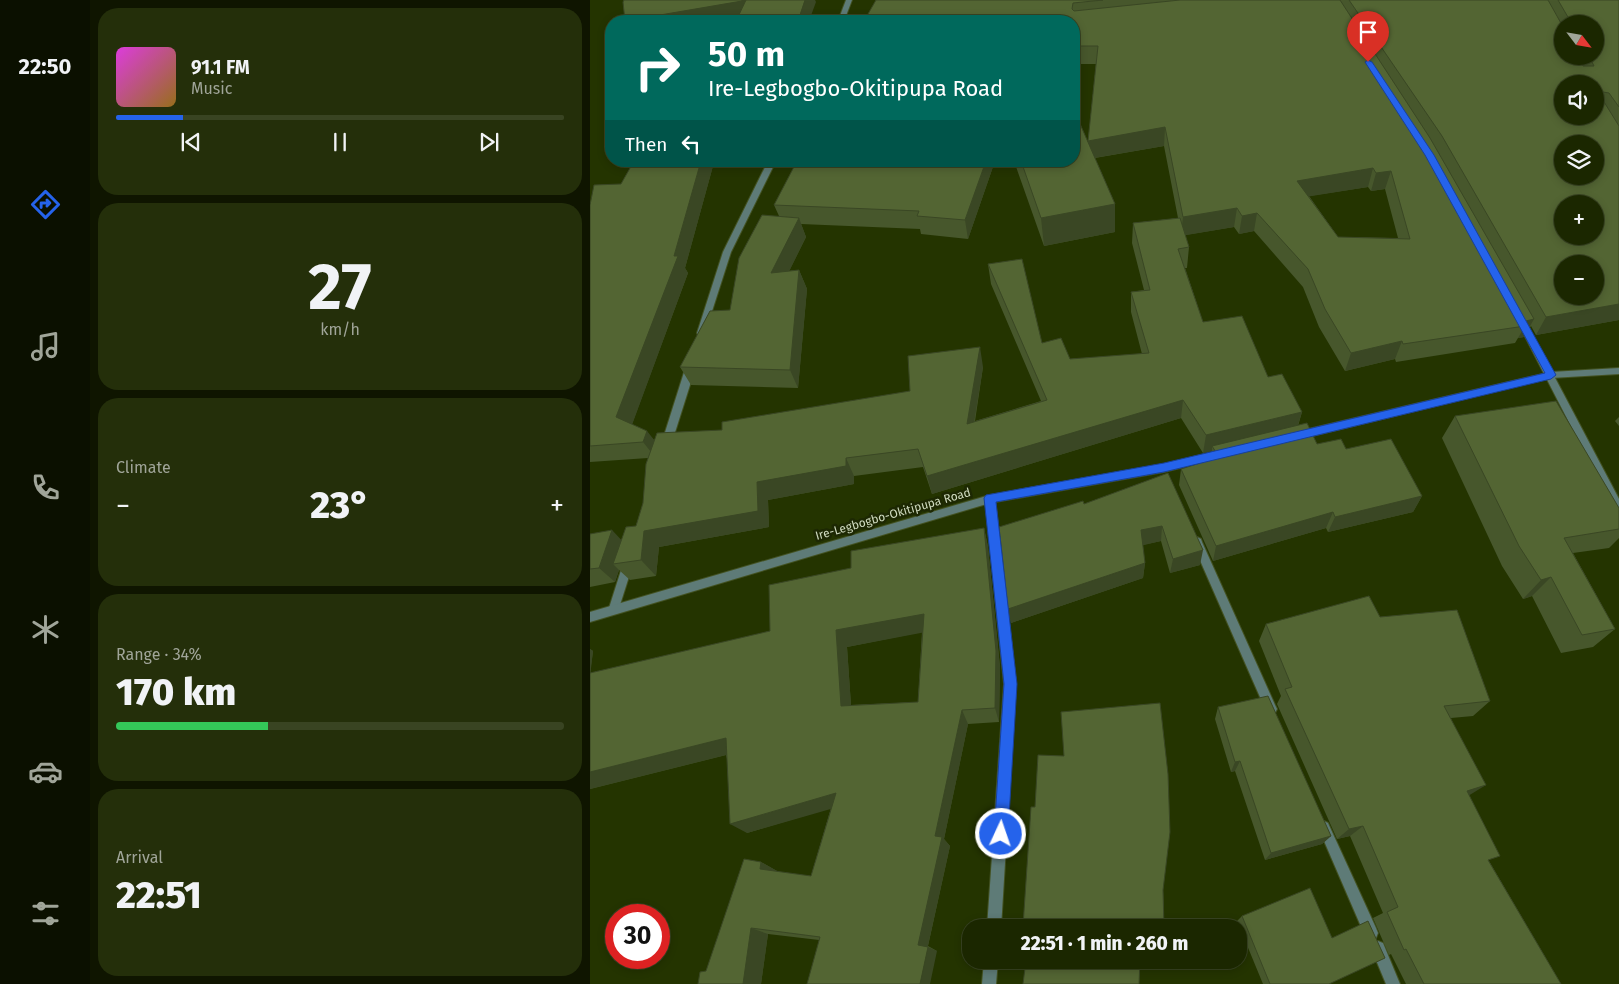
<!DOCTYPE html>
<html lang="en">
<head>
<meta charset="utf-8">
<style>
	body { margin:0; font-family:"Fira Sans",sans-serif; background:#242f0a; color:#f1f3f6; height:100vh; display:flex; flex-direction:column; font-size:19px; white-space:nowrap }
	* { box-sizing:border-box; margin:0 }
	p { font-size:16px; color:#a0a599 }
	.icon { flex:none; width:28px; height:28px; fill:none; stroke:currentColor; stroke-width:2; stroke-linecap:round; stroke-linejoin:round }
	.map { position:relative; flex:1; overflow:hidden }
	.sheet { display:flex; flex-direction:column; gap:8px; padding:8px; background:#0f1500; width:500px }
	.sheet>* { flex:none }
	.guide { position:absolute; left:15px; top:15px; width:475px; height:152px; border-radius:20px; box-shadow:0 2px 8px #0003,0 0 0 1px #394422; background:#00695c; color:#fff; overflow:hidden }
	.needle { width:32px; rotate:121deg }
	.fabs { position:absolute; left:964px; top:15px; display:grid; gap:10px }
	.fabs a { display:grid; place-items:center; width:50px; height:50px; border-radius:50%; background:#1b2700; box-shadow:0 2px 8px #0003,0 0 0 1px #394422; font-size:25px }
	.speed { position:absolute; left:15px; top:904px; display:flex; gap:10px; font-size:25px; font-weight:700; text-align:center }
	.speed>* { display:grid; place-content:center; width:65px; height:65px; border-radius:50%; background:#1b2700; box-shadow:0 2px 8px #0003,0 0 0 1px #394422; line-height:1 }
	.speed .limit { border:8px solid #d22; background:#fff; color:#111 }
	.pin { position:absolute; display:grid; place-items:center; width:42px; height:42px; color:#fff; margin:-51px -21px; border-radius:50% 50% 50% 0; rotate:-45deg; box-shadow:0 0 5px #0007 }
	.pin .icon { rotate:45deg }
	.me { position:absolute; width:55px; margin:-28px; rotate:3deg; stroke-linejoin:round; filter:drop-shadow(0 0 4px #0008) }
	.turn { display:flex; align-items:center; gap:18px; height:105px; padding:0 20px; font-size:22px }
	.turn .icon { width:65px; height:65px; stroke-width:2.5 }
	.turn b { display:block; font-size:35px; line-height:42px }
	.then { display:flex; align-items:center; height:48px; padding:0 20px; background:#0003; gap:10px; font-size:19px }
	.big { font-size:38px; font-weight:800; line-height:1.1 }
	.sheet .tile { flex:1; display:flex; flex-direction:column; justify-content:center; gap:8px; min-width:0; padding:0 18px; border-radius:20px; background:#242f0a }
	.sheet .dial { align-items:center; gap:0 }
	.dial b { font-size:65px; line-height:1 }
	.song { display:flex; align-items:center; gap:15px }
	.cover { width:60px; height:60px; border-radius:8px; background:linear-gradient(135deg,hsl(300 70% 55%),hsl(40 70% 35%)) }
	.played { height:5px; border-radius:2px; background:linear-gradient(90deg,#2563eb 15%,#394422 15%) }
	.keys { display:flex; justify-content:space-around; direction:ltr }
	.heat { display:flex; justify-content:space-between; align-items:center; font-size:28px; direction:ltr }
	.charge { height:8px; border-radius:4px; background:linear-gradient(90deg,#34c759 34%,#394422 0) }
	.trip { position:absolute; left:372px; top:919px; width:285px; height:50px; border-radius:20px; background:#1b2700; box-shadow:0 2px 8px #0003,0 0 0 1px #394422; font-weight:800; line-height:50px; text-align:center }
	main { display:flex; flex:1; min-height:0 }
	.tabs { display:flex; flex-direction:column; width:90px; justify-content:space-around; align-items:center; background:#0b1000; color:#a0a599 }
	.tabs .icon { width:35px; height:35px }
	.tabs .selected { color:#2563eb }
	.tabs b { font-size:22px; color:#f1f3f6 }
	.map>svg:first-child { display:block }
	.lines { fill:none; stroke-linecap:round; stroke-linejoin:round }
	.minor-casing { stroke:#435222; stroke-width:2 }
	.tertiary-casing { stroke:#435222; stroke-width:2 }
	.minor { fill:#5e7b77; fill-rule:evenodd }
	.tertiary { fill:#5e7b77; fill-rule:evenodd }
	.wall { fill:#47572c; fill-rule:evenodd }
	.shaded-wall { fill:#3a4724 }
	.building { fill:#536533; stroke:#3a4724; fill-rule:evenodd }
	.route { fill:#2563eb; stroke:#184099 }
	.labels { text-anchor:middle; dominant-baseline:central; stroke-width:5; stroke-linejoin:round; paint-order:stroke }
	.street-label { font-size:12px; fill:#cfdabf; stroke:#1d2803 }
</style>
</head>
<body>
<main>
<nav class="tabs">
<b>22:50</b>
<svg class="icon selected" aria-label="directions" viewBox="0 0 24 24"><path d="M12 3l9 9-9 9-9-9zM9 14v-3h6M13 9l2 2-2 2"/></svg>
<svg class="icon" aria-label="music" viewBox="0 0 24 24"><path d="M9 18V5l10-2v13"/><circle cx="6" cy="18" r="3"/><circle cx="16" cy="16" r="3"/></svg>
<svg class="icon" aria-label="phone" viewBox="0 0 24 24"><path d="M5 4h4l2 5-3 2q2 4 5 5l2-3 5 2v4C11 20 4 13 5 4z"/></svg>
<svg class="icon" aria-label="climate" viewBox="0 0 24 24"><path d="M12 3v18M4 7l16 10M4 17L20 7"/></svg>
<svg class="icon" aria-label="car" viewBox="0 0 24 24"><path d="M5 17H2v-5l4-1 3-4h7l3 4 3 1v5h-3M9 17h6M6 11h13"/><circle cx="7" cy="17" r="2"/><circle cx="17" cy="17" r="2"/></svg>
<svg class="icon" aria-label="filters" viewBox="0 0 24 24"><path d="M4 7h16M4 17h16"/><circle cx="9" cy="7" r="2"/><circle cx="15" cy="17" r="2"/></svg>
</nav>
<section class="sheet">
<div class="tile">
<div class="song"><i class="cover"></i><div><b>91.1 FM</b><p>Music</p></div></div>
<div class="played"></div>
<div class="keys"><svg class="icon" aria-label="previous" viewBox="0 0 24 24"><path d="M18 5L8 12l10 7zM5 5v14"/></svg><svg class="icon" aria-label="pause" viewBox="0 0 24 24"><path d="M8 5v14M16 5v14"/></svg><svg class="icon" aria-label="next" viewBox="0 0 24 24"><path d="M6 5l10 7-10 7zM19 5v14"/></svg></div>
</div>
<div class="tile dial"><b>27</b><p>km/h</p></div>
<div class="tile"><p>Climate</p>
<div class="heat"><a>−</a><b class="big">23°</b><a>+</a></div>
</div>
<div class="tile"><p>Range · 34%</p><b class="big">170 km</b><div class="charge"></div></div>
<div class="tile"><p>Arrival</p><b class="big">22:51</b></div>
</section>
<div class="map">
<svg width="1029" height="984" viewBox="0 0 1029 984">
	<rect width="100%" height="100%" fill="#243400"/>
	<g class="lines">
		<g class="minor-casing">
			<path id="minor" d="M256,0H262L254,21H248Z
				M178,161H186L141,252L115,333L111,336L108,335L107,333L133,252Z
				M931,318L935,321L1029,499V513L1025,512L927,321Z
				M101,363L106,366L81,445L79,448H73L71,445L96,366Z
				M400,495L404,496L405,499L426,684L411,928H397L414,684L395,499L396,496Z
				M607,537L611,539L612,542L685,705L687,709L685,713L681,715L677,713L602,542L603,539Z
				M38,559L42,561L43,564L29,608L28,612L24,613L20,612L19,608L33,564L34,561Z
				M734,821L738,823L786,928L788,933L786,938L781,940L776,938L728,827L730,823Z
				M788,941L793,943L810,984H796L781,948L783,943Z
				M394,960H408L406,984H392Z"/>
		</g>
		<g class="tertiary-casing">
			<path id="tertiary" d="M1029,368V374L961,378L710,439L705,435L710,431L961,372Z
				M632,450L635,451L637,454L635,457L574,472L400,503L0,622V612L400,495L574,464Z"/>
		</g>
		<use href="#minor" class="minor"/>
		<use href="#tertiary" class="tertiary"/>
	</g>
	<path class="wall" d="M286,0H1029V320L946,335L941,326L934,337L928,338L925,343L806,362L805,359L755,371L729,327L713,287L664,231L649,234L644,227L595,235L599,247L597,268H595L613,322L678,377L712,412L708,426L727,444L756,449L832,496L823,512L738,532L736,528L623,561L589,485L591,469L620,460L622,451L613,453L591,418L342,494L333,467L264,476V484L178,500L179,527L69,547L66,576L40,580L29,570L25,582L0,587V534L31,540L46,526L53,503L58,458L0,462V205L31,184L44,161H132L129,166H123L95,268L98,273L42,424L64,440L132,430L320,391L393,367L385,421L451,401L401,284L398,264L452,343L480,359L552,354L541,312V292L554,290L542,243L543,223L588,218L574,146L505,158L525,204V232L454,246L424,161H484L498,143L506,64H484V21ZM972,24H1005V56H972ZM778,187L781,191L795,189L808,238L748,237L719,196Z
		M405,161L378,239L331,234L330,229L211,224L216,237L199,271L209,270L217,289L208,388L101,385L90,367L140,310L189,216L184,205Z
		M865,416L1029,508V538L1019,548L983,553L1025,629L1003,647L971,653L942,596L933,599L912,566L852,438Z
		M1029,417V426L1025,421Z
		M578,473L610,565L580,573L571,541L552,545L555,563L553,578L421,623L418,609L494,504Z
		M394,528L398,547L410,667L409,722L378,724L354,839L360,846L338,946L347,951L229,940L178,934L171,984H108L116,971L171,862L187,871V872L221,876L241,808L157,833L136,755L0,789V649L3,651L0,673L180,631L261,568ZM332,632L328,702L261,705L257,647Z
		M790,617L900,701L883,716L861,718L879,796L899,861L971,984H816L801,954L799,955L783,918L793,913L760,836L747,839L687,704L691,696L669,641L676,624Z
		M628,707L741,836L732,844L675,860L645,771L641,772L625,719Z
		M445,807L573,890L574,928H434L433,926Z
		M652,916L739,984H673L647,921Z"/>
	<path class="shaded-wall" d="M152,0H163L158,17L136,21H35Z
		M215,0H225L226,2L219,21H208Z
		M575,127L574,146L498,159V141Z
		M111,161H120L123,166L95,268L98,273L39,433L26,417L84,256Z
		M127,161H132L129,166Z
		M396,161H405L378,239L375,220Z
		M783,168L778,187L703,199L707,181Z
		M801,171L795,189L781,191L786,173Z
		M525,204V232L454,246L451,218Z
		M647,208L644,227L591,236L593,217Z
		M667,213L664,231L649,234L652,216Z
		M209,218L216,237L189,292L181,273Z
		M209,270L217,289L208,388L200,370Z
		M1029,304V320L946,335L956,317Z
		M944,319L934,337L928,338L935,326L932,322Z
		M812,341L805,359L755,371L761,353Z
		M390,347L393,367L381,442L377,424Z
		M593,400L591,418L342,494L337,476Z
		M712,412L706,431L622,446V451L613,453L616,435Z
		M57,431L69,446L65,457L53,442Z
		M256,458L264,476V484L178,500L179,527L69,547L66,576L51,560L54,531L167,482Z
		M832,496L823,512L738,532L745,517Z
		M743,512L736,528L623,561L626,546Z
		M572,526L571,541L550,546L551,530Z
		M394,528L398,547L410,667L409,722L405,708Z
		M22,530L37,546L23,564L29,570L25,582L9,568Z
		M613,550L610,565L580,573L583,559Z
		M555,563L553,578L421,623L418,609Z
		M961,577L942,596L933,599L951,580Z
		M334,614L341,631L257,647L262,720L251,706L246,630Z
		M0,649L3,651L0,677Z
		M372,710L378,724L354,839L360,846L337,950L328,945L345,836Z
		M136,738L152,751L0,789V772Z
		M650,761L645,771L641,772L645,762Z
		M896,785L878,796L877,791Z
		M246,793L258,804L157,833L140,824Z
		M773,826L760,836L747,839L759,829Z
		M741,836L732,844L675,860L681,853Z
		M171,862L187,871L186,877L170,869Z
		M161,928L178,934L171,984H153Z
		M338,947L347,951L340,984H330Z"/>
	<path class="building" d="M34,0H152V1L35,21L33,2Z
		M156,0H215L208,21H146Z
		M286,0H513L483,3L482,9L484,11L590,0H750L840,138L944,319L932,322L935,326L813,344L812,341L761,353L735,309L718,269L667,213L652,216L647,208L593,217L575,127L498,141L508,46H484V21H274ZM783,168L786,173L801,171L820,239L748,237L707,181Z
		M759,0H958L972,25V56H989L993,66H1004L999,56H1005V24H982L968,0H1029V107L1019,93L1013,92L1011,97L1029,126V304L956,317L852,136ZM972,84H1005V116H972ZM972,144H1005V176H972ZM972,204H1005V236H972ZM972,264H1005V296H972Z
		M484,110L525,204L451,218L431,161H484Z
		M44,161H111L84,256H88L26,417L57,431L53,442L0,446V205L4,185L31,184Z
		M207,161H396L375,220L327,216L329,211L184,205Z
		M172,215L209,218L181,273L209,270L200,370L90,367L120,311L140,310L149,258Z
		M590,218L599,247L588,249L613,322L652,316L678,377L692,374L712,412L616,435L593,400L337,476L328,449L256,458V466L167,482L168,511L54,531L51,560L23,564L36,527L46,526L53,503L56,464L67,433L132,430V422L320,391L318,356L390,347L377,424L457,400L398,264L432,259L452,343L471,338L480,359L559,353L541,292L560,290L543,223Z
		M966,401L1029,508V529L974,538L1025,629L992,635L961,577L951,580L929,546L865,416Z
		M717,423L727,444L751,439L756,449L801,439L832,496L745,517L743,512L626,546L591,469L629,457L622,446Z
		M578,473L613,550L583,559L572,526L551,530L555,563L418,609L409,527L493,501L494,504Z
		M394,528L406,651L405,708L372,710L345,836L352,837L328,945L338,947L330,984H217L230,937L161,928L153,984H108L110,972L116,971L154,859L171,862L170,869L221,876L246,793L140,824L136,738L0,772V673L180,631L179,585L261,568V551ZM334,614L328,702L251,706L246,630Z
		M22,530L9,568L0,569V534Z
		M779,596L790,617L867,610L900,701L854,706L896,785L877,791L910,856L898,860L971,984H834L816,949L814,950L797,912L808,907L773,826L759,829L695,689L702,687L676,624Z
		M678,696L741,836L681,853L650,761L645,762L628,707Z
		M570,703L578,774L580,832L573,890L574,928H439L440,926H433L441,807H445L448,755L474,756L471,712Z
		M720,888L742,938L778,921L795,958L739,984H680L652,916Z
		M436,960H550L549,984H433Z"/>
	<path class="route" d="M778,60L782,62L844,155L966,375L961,379L574,472L406,502L427,684L418,834L416,839L411,841L406,839L404,834L414,684L394,498L396,495L574,463L955,373L835,155L775,62Z"/>
	<g class="labels">
		<g class="street-label">
			<text transform="translate(303 514) rotate(-16)">Ire-Legbogbo-Okitipupa Road</text>
		</g>
	</g>
</svg>
<div class="fabs">
<a><svg class="needle" viewBox="-14 -14 28 28"><path d="M0-13l5 13h-10z" fill="#e53935"/><path d="M0 13l5-13h-10z" fill="#a0a599"/></svg></a>
<a><svg class="icon" aria-label="sound" viewBox="0 0 24 24"><path d="M4 9h4l5-4v14l-5-4H4zM17 9q2 3 0 6"/></svg></a>
<a><svg class="icon" aria-label="layers" viewBox="0 0 24 24"><path d="M12 4l9 5-9 5-9-5zM3 14l9 5 9-5"/></svg></a>
<a>+</a>
<a>−</a>
</div>
<div class="speed"><div class="limit">30</div></div>
<div class="pin" style="left:778px;top:62px;background:#d93025"><svg class="icon" aria-label="arrive" viewBox="0 0 24 24"><path d="M6 21V4h12l-3 4 3 4H6"/></svg></div>
<svg class="me" style="left:411px;top:834px" viewBox="-20 -20 40 40"><circle r="17" fill="#2563eb" stroke="#fff" stroke-width="3"/><path d="M0-11L8 9 0 5-8 9z" fill="#fff"/></svg>
<div class="trip">22:51 · 1 min · 260 m</div>
<div class="guide">
<div class="turn"><svg class="icon" aria-label="right" viewBox="0 0 24 24"><path d="M7 20v-9h11M14 6l5 5-5 5"/></svg><div><b>50 m</b>Ire-Legbogbo-Okitipupa Road</div></div>
<div class="then">Then<svg class="icon" aria-label="left" viewBox="0 0 24 24"><path d="M17 20v-9H6M10 6l-5 5 5 5"/></svg></div>
</div>
</div>
</main>
</body>
</html>
